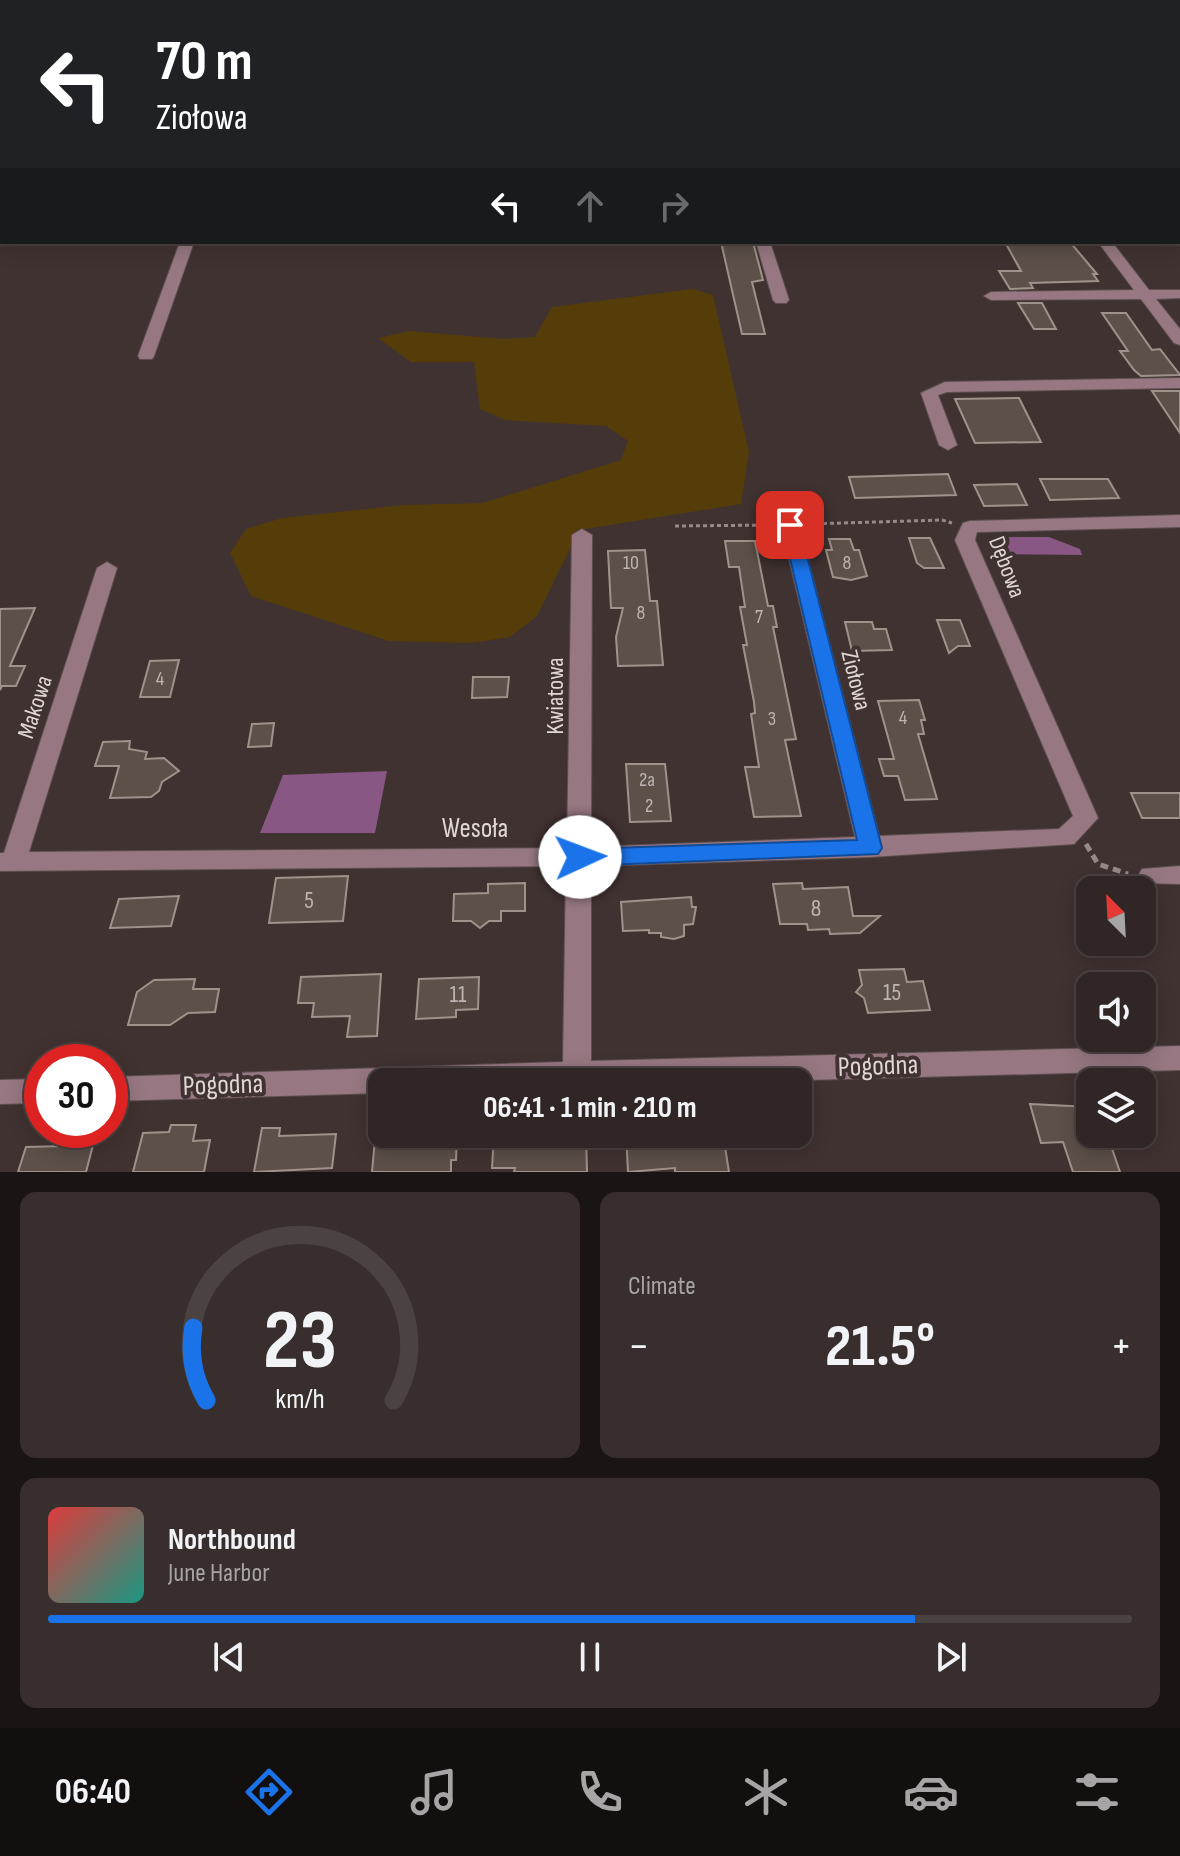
<!DOCTYPE html>
<html lang="en">
<head>
<meta charset="utf-8">
<style>
	body { margin:0; font-family:"Sofia Sans Condensed",sans-serif; background:#382e2d; color:#f1f3f6; height:100vh; display:flex; flex-direction:column; font-size:30px; white-space:nowrap }
	* { box-sizing:border-box; margin:0 }
	p { font-size:26px; color:#a8a5a7 }
	.icon { flex:none; width:44px; height:44px; fill:none; stroke:currentColor; stroke-width:2; stroke-linecap:round; stroke-linejoin:round }
	.map { position:relative; height:1172px; overflow:hidden }
	.details { display:flex; flex-direction:column; gap:20px; padding:20px; background:#1a1514; flex:1 }
	.details>* { flex:none }
	.hud { position:absolute; left:0px; top:0px; width:1180px; height:244px; box-shadow:0 4px 20px #0003,0 0 0 2px #4b4342; background:#202124; color:#fff; overflow:hidden }
	.needle { width:52px; rotate:336deg }
	.controls { position:absolute; left:1076px; top:876px; display:grid; gap:16px }
	.controls a { display:grid; place-items:center; width:80px; height:80px; border-radius:16px; background:#302625; box-shadow:0 4px 20px #0003,0 0 0 2px #4b4342; font-size:40px }
	.speed { position:absolute; left:24px; top:1044px; display:flex; gap:16px; font-size:40px; font-weight:700; text-align:center }
	.speed>* { display:grid; place-content:center; width:104px; height:104px; border-radius:50%; background:#302625; box-shadow:0 4px 20px #0003,0 0 0 2px #4b4342; line-height:1 }
	.speed .limit { border:12px solid #d22; background:#fff; color:#111 }
	.pin { position:absolute; display:grid; place-items:center; width:68px; height:68px; color:#fff; margin:-34px; border-radius:16px; box-shadow:0 4px 12px #0006 }
	.me { position:absolute; width:88px; margin:-44px; rotate:88deg; stroke-linejoin:round; filter:drop-shadow(0 0 6px #0008) }
	.turn { display:flex; align-items:center; gap:28px; height:168px; padding:0 24px; font-size:36px }
	.turn .icon { width:104px; height:104px; stroke-width:2.5 }
	.turn b { display:block; font-size:56px; line-height:68px }
	.lanes { display:flex; align-items:center; height:76px; padding:0 24px; background:#0003; justify-content:center; gap:40px; direction:ltr }
	.lanes .off { opacity:.35 }
	.big { font-size:60px; font-weight:700; line-height:1.1 }
	.details .widget { flex:1; display:flex; flex-direction:column; justify-content:center; gap:12px; min-width:0; padding:0 28px; border-radius:16px; background:#382e2d }
	.details .dial { align-items:center; gap:0 }
	.dial svg { height:208px; overflow:visible; fill:none; stroke:#4b4342; stroke-width:7; stroke-linecap:round; text-anchor:middle }
	.dial text { fill:#f1f3f6; stroke:none }
	.song { display:flex; align-items:center; gap:24px }
	.cover { width:96px; height:96px; border-radius:12px; background:linear-gradient(135deg,hsl(0 70% 55%),hsl(170 70% 35%)) }
	.played { height:8px; border-radius:4px; background:linear-gradient(90deg,#1a73e8 80%,#4b4342 80%) }
	.keys { display:flex; justify-content:space-around; direction:ltr }
	.heat { display:flex; justify-content:space-between; align-items:center; font-size:44px; direction:ltr }
	.details .tiles { flex:1; display:grid; gap:20px; grid-template-columns:1fr 1fr }
	.widget:last-child { grid-column:span 2 }
	.trip { position:absolute; left:368px; top:1068px; width:444px; height:80px; border-radius:16px; background:#302625; box-shadow:0 4px 20px #0003,0 0 0 2px #4b4342; font-weight:700; line-height:80px; text-align:center }
	.tab-bar { display:flex; height:128px; justify-content:space-around; align-items:center; background:#130f0f; color:#a8a5a7 }
	.tab-bar .icon { width:56px; height:56px }
	.tab-bar .selected { color:#1a73e8 }
	.tab-bar b { font-size:36px; color:#f1f3f6 }
	.map>svg:first-child { display:block }
	.green { fill:#553d09 }
	.water { fill:#885784 }
	.building { fill:#5c5048; stroke:#a0928a; stroke-width:2 }
	.lines { fill:none; stroke-linecap:round; stroke-linejoin:round }
	.minor-casing { stroke:#5d504f; stroke-width:2 }
	.path-far2 { stroke:#968a89; stroke-width:2; stroke-dasharray:3 2; stroke-linecap:butt }
	.path-far1 { stroke:#968a89; stroke-width:3; stroke-dasharray:4 3; stroke-linecap:butt }
	.path { stroke:#968a89; stroke-width:5; stroke-dasharray:8 5; stroke-linecap:butt }
	.minor { fill:#977882; fill-rule:evenodd }
	.route { fill:#1a73e8; stroke:#114b97; stroke-width:2 }
	.labels { text-anchor:middle; dominant-baseline:central; stroke-width:8; stroke-linejoin:round; paint-order:stroke }
	.number-label { font-size:20px; fill:#beb4b2 }
	.street-label { font-size:24px; fill:#dfd6d5; stroke:#403231 }
	.near-number-label { font-size:24px; fill:#beb4b2 }
	.near-street-label { font-size:28px; fill:#dfd6d5; stroke:#403231 }
</style>
</head>
<body>
<div class="map">
<svg width="1180" height="1172" viewBox="0 0 1180 1172">
	<rect width="100%" height="100%" fill="#403231"/>
	<path class="green" d="M222,0H1069L1071,2H231Z
		M693,289L713,295L749,452L741,504L579,530L537,616L510,637L471,643L389,641L251,596L230,553L246,529L282,518L404,505L483,503L621,460L628,441L606,426L505,420L480,409L474,362H411L378,338L409,331L503,339L535,337L552,307Z"/>
	<path class="water" d="M991,537H1049L1080,549L1082,555L997,554Z
		M387,771L375,833H260L283,775Z"/>
	<path class="building" d="M721,242H753L763,280L752,282L765,334H742Z
		M1005,242H1070L1097,274H1093L1098,281L1030,283L1033,288L1010,289L999,271H1021Z
		M1018,303H1042L1056,329H1034Z
		M1102,313H1126L1152,350L1160,349L1180,375L1141,376L1134,370L1120,351H1128Z
		M1152,391H1180V433Z
		M1019,398L1041,442L975,443L955,399Z
		M948,474L956,495L855,498L849,477Z
		M1040,479H1108L1119,498L1050,500Z
		M1017,484L1027,505L984,506L974,485Z
		M909,538H930L944,568H924L917,563Z
		M829,539H850L854,550H859L867,576L851,580L833,577L826,550H832Z
		M725,541H755L768,606H773L777,627H773L796,739L785,740L801,816L754,817L745,767H759L751,714L755,713L754,702L743,645H747L740,607H745L739,567H729Z
		M645,550L650,601H657L663,665L618,666L616,637L623,608H611L608,551Z
		M35,608L10,666H25L16,686H2L0,690V609Z
		M937,620H960L970,646H958L949,653Z
		M845,622H872L874,629H886L892,650L852,651Z
		M179,660L170,697H140L150,661Z
		M473,677H509L507,697L472,698Z
		M919,700L925,720H921L924,734H918L937,799L905,800L898,776H884L879,759H894L878,701Z
		M274,723L271,746L248,747L252,724Z
		M130,741L129,749L147,752L145,759L164,758L179,771L162,782L159,791L151,797L110,798L119,766H95L103,742Z
		M626,764H665L671,821L630,822Z
		M1131,793H1180V818H1142Z
		M348,876L343,921L269,923L276,878Z
		M525,883V911H501V921H489L480,928L471,921H453L454,894L488,893V884Z
		M802,883L803,889L848,887L853,916H880L860,933L830,934L829,929L808,930L807,924H780L773,884Z
		M179,896L171,926L110,928L119,899Z
		M691,897L692,907H696L693,924L684,925V936L674,939L661,937V933H649V930L623,931L621,902Z
		M904,969L907,982L923,981L930,1010L868,1013L864,998L856,992L862,985L859,970Z
		M381,974L377,1036L347,1037L350,1016L312,1017L314,1003H298L301,977Z
		M479,977L478,1009L456,1010V1017L416,1019L419,979Z
		M195,979L193,989H219L215,1012L188,1013L170,1025H128L137,992L154,980Z
		M1030,1104L1090,1107V1134H1107L1120,1172H1073L1063,1142L1041,1143Z
		M171,1125H196L193,1141L210,1140L204,1172H133L143,1133L169,1132Z
		M262,1128H280L279,1136L336,1134L332,1168L254,1172Z
		M69,1130H97L86,1172H18L26,1147L64,1146Z
		M422,1134H457L456,1160H451V1172H372L375,1139L422,1138Z
		M494,1134H586L587,1172H514L515,1168H492Z
		M626,1134H723L729,1172H675V1168L628,1172Z"/>
	<g class="lines">
		<g class="minor-casing">
			<path id="minor" d="M117,0H134L135,2H118Z
				M472,0H489L471,2Z
				M1133,0H1144L1145,2H1134Z
				M1178,30H1180V37H1178Z
				M1178,75H1180V81H1178Z
				M2,142V150L0,151V143Z
				M1178,152H1180V160H1178Z
				M1178,195L1180,196V206L1178,205Z
				M0,220H2L0,231Z
				M180,242H194L154,356L152,359H140L138,356Z
				M756,242H770L789,300L786,303H776L773,300Z
				M1098,242H1112L1149,290H1180V298L1156,299L1180,329V345L1174,343L1141,299L991,300L984,296L991,292L1134,290Z
				M1180,378V388L947,392L938,395L957,445L948,450L939,445L921,393L945,382Z
				M1180,515V527L977,532L975,540L1098,818L1074,844L870,857L591,866V1061L1180,1046V1070L734,1082H382V1093L110,1101V1077L563,1062L566,866L0,871V853H4L97,568L107,562L117,568L29,852L567,848L572,535L582,529L592,535L591,847L855,837L781,525L790,519L799,525L879,836L1059,829L1073,816L955,540L963,523L970,521Z
				M1180,866V884L1142,883L1138,876L1142,869Z
				M42,1079V1103L0,1104V1080Z"/>
		</g>
		<path class="path-far2" d="M202,0L213,2
			M559,0L566,2
			M172,2L188,0"/>
		<path class="path-far1" d="M809,524L942,520L952,523
			M675,526L773,525"/>
		<path class="path" d="M1086,844L1098,864L1128,874"/>
		<use href="#minor" class="minor"/>
	</g>
	<path class="route" d="M790,519L799,525L882,848L878,854L580,866L572,863L569,857L572,851L580,849L857,840L782,525Z"/>
	<g class="labels">
		<g class="number-label">
			<text x="631" y="563">10</text>
			<text x="847" y="563">8</text>
			<text x="641" y="613">8</text>
			<text x="759" y="617">7</text>
			<text x="160" y="679">4</text>
			<text x="903" y="718">4</text>
			<text x="772" y="719">3</text>
			<text x="647" y="780">2a</text>
			<text x="649" y="806">2</text>
		</g>
		<g class="street-label">
			<text transform="translate(1007 567) rotate(69)">Dębowa</text>
			<text transform="translate(856 680) rotate(76)">Ziołowa</text>
			<text transform="translate(555 696) rotate(-90)">Kwiatowa</text>
			<text transform="translate(35 707) rotate(-72)">Makowa</text>
		</g>
		<g class="near-number-label">
			<text x="309" y="900">5</text>
			<text x="816" y="908">8</text>
			<text x="892" y="992">15</text>
			<text x="458" y="994">11</text>
		</g>
		<g class="near-street-label">
			<text x="475" y="828">Wesoła</text>
			<text transform="translate(878 1066) rotate(-2)">Pogodna</text>
			<text transform="translate(223 1085) rotate(-2)">Pogodna</text>
		</g>
	</g>
</svg>
<div class="controls">
<a><svg class="needle" viewBox="-14 -14 28 28"><path d="M0-13l5 13h-10z" fill="#e53935"/><path d="M0 13l5-13h-10z" fill="#a8a5a7"/></svg></a>
<a><svg class="icon" aria-label="sound" viewBox="0 0 24 24"><path d="M4 9h4l5-4v14l-5-4H4zM17 9q2 3 0 6"/></svg></a>
<a><svg class="icon" aria-label="layers" viewBox="0 0 24 24"><path d="M12 4l9 5-9 5-9-5zM3 14l9 5 9-5"/></svg></a>
</div>
<div class="speed"><div class="limit">30</div></div>
<div class="pin" style="left:790px;top:525px;background:#d93025"><svg class="icon" aria-label="arrive" viewBox="0 0 24 24"><path d="M6 21V4h12l-3 4 3 4H6"/></svg></div>
<svg class="me" style="left:580px;top:857px" viewBox="-20 -20 40 40"><circle r="19" fill="#fff"/><path d="M0-13L10 11 0 6-10 11z" fill="#1a73e8"/></svg>
<div class="trip">06:41 · 1 min · 210 m</div>
<div class="hud">
<div class="turn"><svg class="icon" aria-label="left" viewBox="0 0 24 24"><path d="M17 20v-9H6M10 6l-5 5 5 5"/></svg><div><b>70 m</b>Ziołowa</div></div>
<div class="lanes"><svg class="icon" aria-label="left" viewBox="0 0 24 24"><path d="M17 20v-9H6M10 6l-5 5 5 5"/></svg><svg class="icon off" aria-label="ahead" viewBox="0 0 24 24"><path d="M12 20V5M6 11l6-6 6 6"/></svg><svg class="icon off" aria-label="right" viewBox="0 0 24 24"><path d="M7 20v-9h11M14 6l5 5-5 5"/></svg></div>
</div>
</div>
<section class="details">
<div class="tiles">
<div class="widget dial"><svg viewBox="0 0 100 80">
<path d="M14 69A42 42 0 1 1 86 69"/>
<path d="M14 69A42 42 0 0 1 9 41" stroke="#1a73e8"/>
<text x="50" y="56" font-size="32" font-weight="700">23</text>
<text x="50" y="72" font-size="11">km/h</text>
</svg></div>
<div class="widget"><p>Climate</p>
<div class="heat"><a>−</a><b class="big">21.5°</b><a>+</a></div>
</div>
<div class="widget">
<div class="song"><i class="cover"></i><div><b>Northbound</b><p>June Harbor</p></div></div>
<div class="played"></div>
<div class="keys"><svg class="icon" aria-label="previous" viewBox="0 0 24 24"><path d="M18 5L8 12l10 7zM5 5v14"/></svg><svg class="icon" aria-label="pause" viewBox="0 0 24 24"><path d="M8 5v14M16 5v14"/></svg><svg class="icon" aria-label="next" viewBox="0 0 24 24"><path d="M6 5l10 7-10 7zM19 5v14"/></svg></div>
</div>
</div>
</section>
<nav class="tab-bar">
<b>06:40</b>
<svg class="icon selected" aria-label="directions" viewBox="0 0 24 24"><path d="M12 3l9 9-9 9-9-9zM9 14v-3h6M13 9l2 2-2 2"/></svg>
<svg class="icon" aria-label="music" viewBox="0 0 24 24"><path d="M9 18V5l10-2v13"/><circle cx="6" cy="18" r="3"/><circle cx="16" cy="16" r="3"/></svg>
<svg class="icon" aria-label="phone" viewBox="0 0 24 24"><path d="M5 4h4l2 5-3 2q2 4 5 5l2-3 5 2v4C11 20 4 13 5 4z"/></svg>
<svg class="icon" aria-label="climate" viewBox="0 0 24 24"><path d="M12 3v18M4 7l16 10M4 17L20 7"/></svg>
<svg class="icon" aria-label="car" viewBox="0 0 24 24"><path d="M5 17H2v-5l4-1 3-4h7l3 4 3 1v5h-3M9 17h6M6 11h13"/><circle cx="7" cy="17" r="2"/><circle cx="17" cy="17" r="2"/></svg>
<svg class="icon" aria-label="filters" viewBox="0 0 24 24"><path d="M4 7h16M4 17h16"/><circle cx="9" cy="7" r="2"/><circle cx="15" cy="17" r="2"/></svg>
</nav>
</body>
</html>
